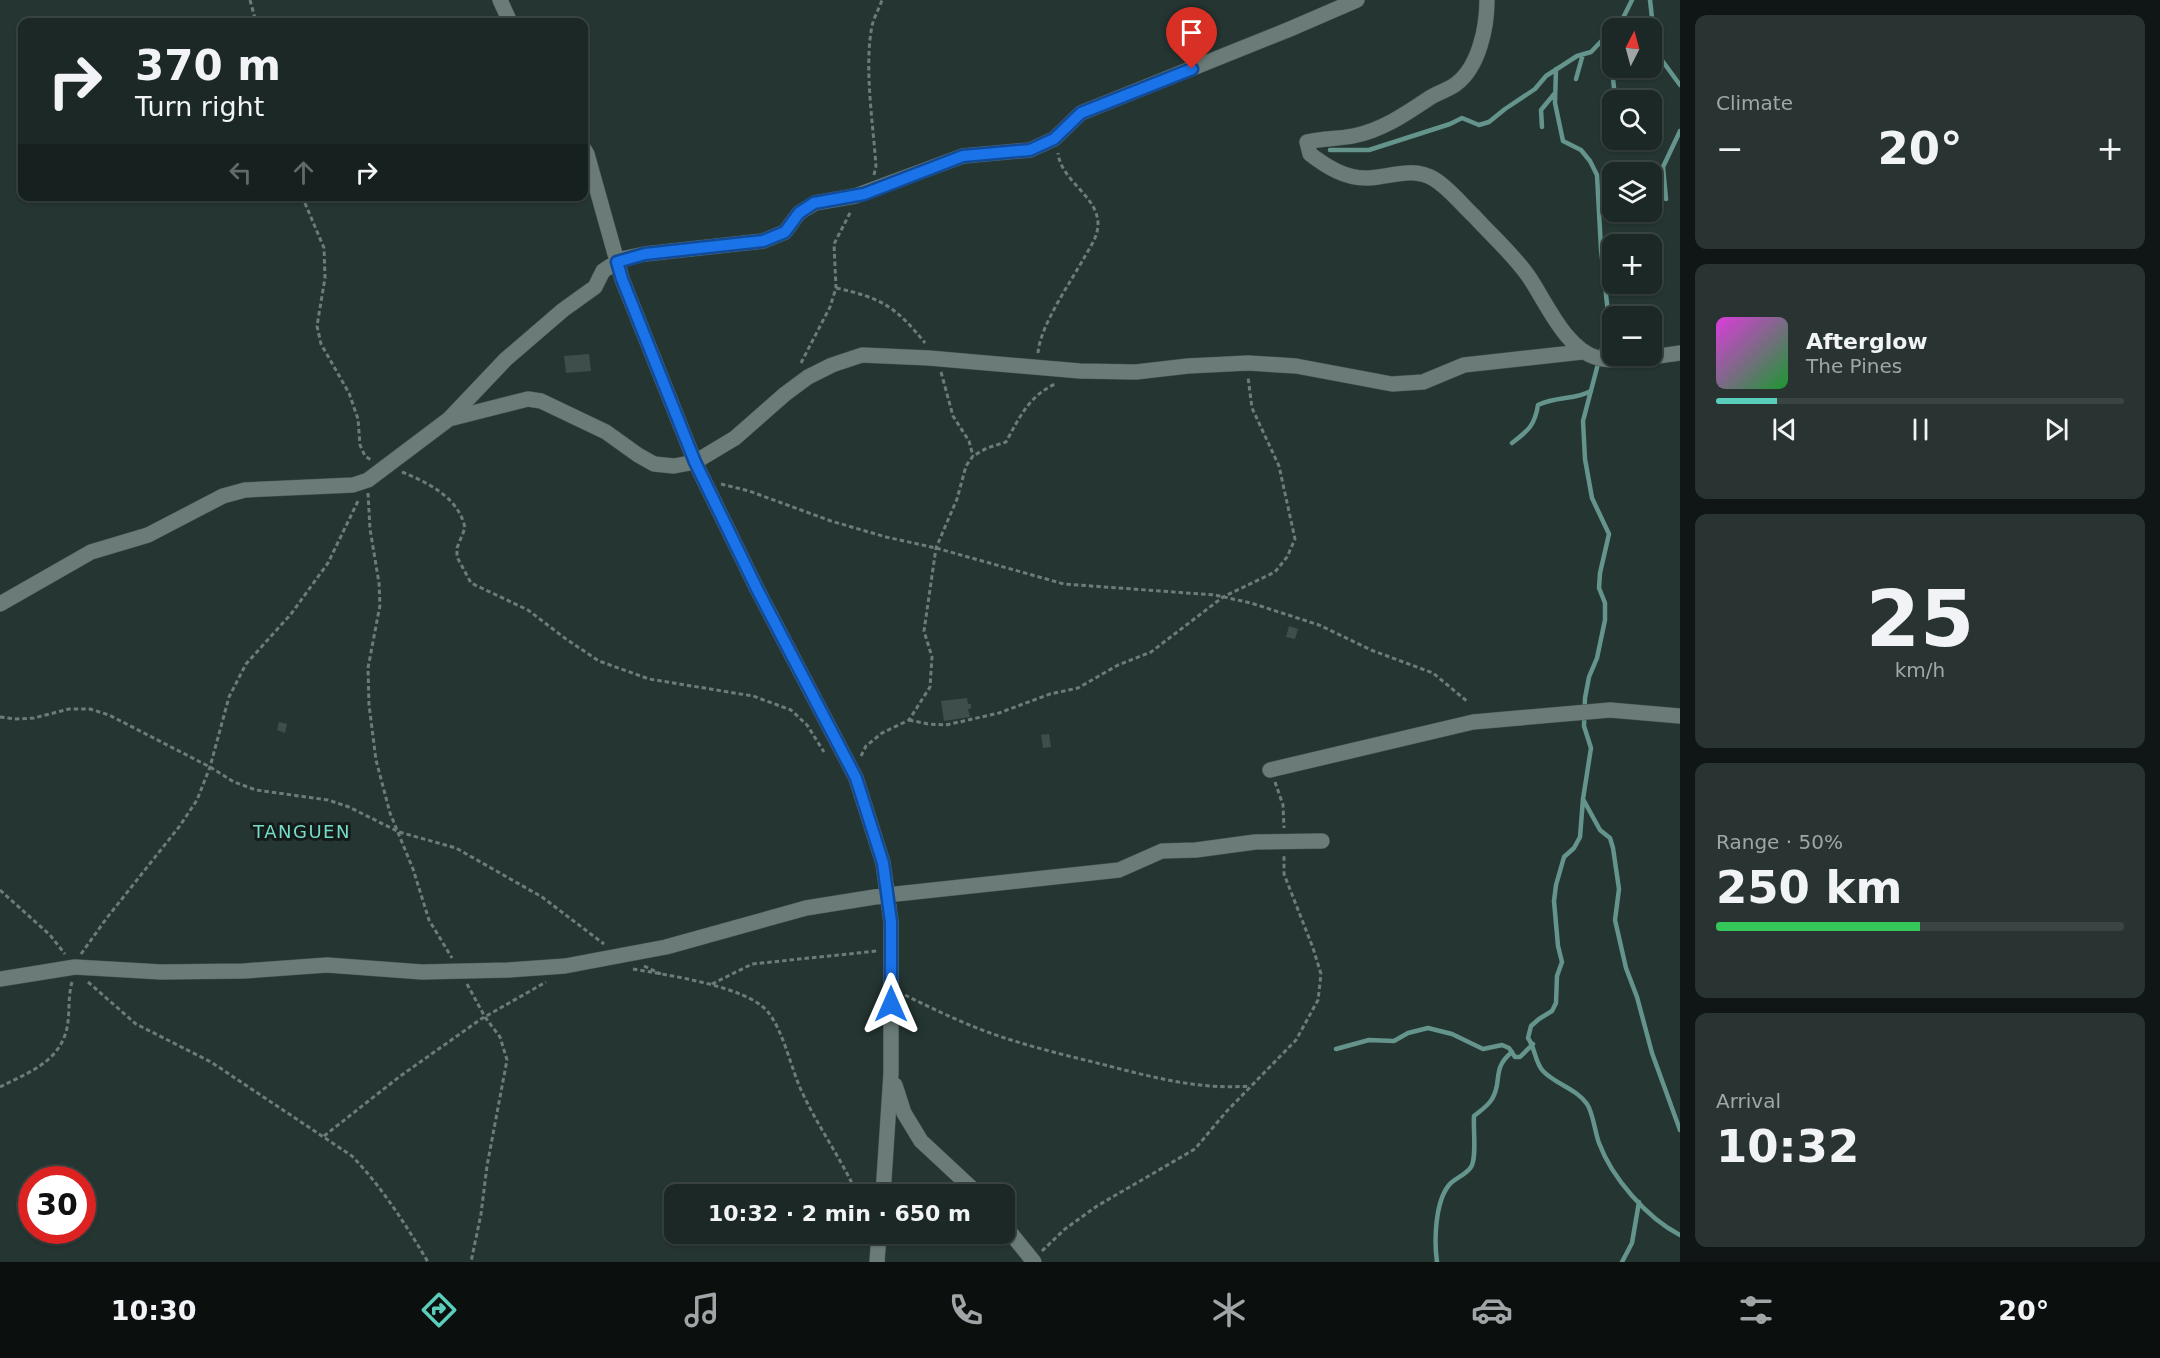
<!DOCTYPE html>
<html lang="en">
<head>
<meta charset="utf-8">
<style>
	body { margin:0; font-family:"DejaVu Sans",sans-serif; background:#293432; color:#f1f3f6; height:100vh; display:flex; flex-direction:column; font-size:22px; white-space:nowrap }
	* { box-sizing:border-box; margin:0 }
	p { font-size:20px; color:#a0a6a7 }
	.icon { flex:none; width:33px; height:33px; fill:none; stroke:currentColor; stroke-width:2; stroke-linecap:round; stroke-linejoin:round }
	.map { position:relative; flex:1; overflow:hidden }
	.panel { display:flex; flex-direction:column; gap:15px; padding:15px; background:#0f1615; width:480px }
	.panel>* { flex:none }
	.hud { position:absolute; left:18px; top:18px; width:570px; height:183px; border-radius:12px; box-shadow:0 2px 4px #0004,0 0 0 2px #3a4443; background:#1c2826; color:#f1f3f6; overflow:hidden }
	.needle { width:39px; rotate:6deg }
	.buttons { position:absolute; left:1602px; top:18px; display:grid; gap:12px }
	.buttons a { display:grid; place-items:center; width:60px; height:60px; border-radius:12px; background:#1c2826; box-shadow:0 2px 4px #0004,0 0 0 2px #3a4443; font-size:30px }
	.speed { position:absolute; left:18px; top:1166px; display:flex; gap:12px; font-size:30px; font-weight:700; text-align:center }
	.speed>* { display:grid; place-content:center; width:78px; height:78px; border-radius:50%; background:#1c2826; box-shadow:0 2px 4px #0004,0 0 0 2px #3a4443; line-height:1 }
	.speed .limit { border:9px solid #d22; background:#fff; color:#111 }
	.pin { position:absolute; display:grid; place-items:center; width:51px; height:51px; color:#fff; margin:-62px -26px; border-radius:50% 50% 50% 0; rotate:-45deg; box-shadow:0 0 6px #0007 }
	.pin .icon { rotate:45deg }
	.me { position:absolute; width:66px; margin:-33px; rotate:0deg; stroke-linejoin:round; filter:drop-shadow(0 0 4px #0008) }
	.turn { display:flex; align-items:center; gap:21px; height:126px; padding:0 18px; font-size:27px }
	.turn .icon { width:78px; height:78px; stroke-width:2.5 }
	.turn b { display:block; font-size:42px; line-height:51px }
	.lanes { display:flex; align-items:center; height:57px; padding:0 18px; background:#0003; justify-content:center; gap:30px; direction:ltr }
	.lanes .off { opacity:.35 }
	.big { font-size:45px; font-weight:700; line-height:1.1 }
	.panel .tile { flex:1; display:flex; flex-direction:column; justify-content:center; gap:9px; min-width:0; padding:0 21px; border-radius:12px; background:#293432 }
	.panel .dial { align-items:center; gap:0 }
	.dial b { font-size:78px; line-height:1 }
	.song { display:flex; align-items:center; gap:18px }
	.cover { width:72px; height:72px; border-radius:9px; background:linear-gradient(135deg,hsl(300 70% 55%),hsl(130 70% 35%)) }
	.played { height:6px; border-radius:3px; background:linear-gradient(90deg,#5bcebb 15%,#3a4443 15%) }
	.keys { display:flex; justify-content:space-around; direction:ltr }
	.heat { display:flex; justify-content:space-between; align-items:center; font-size:33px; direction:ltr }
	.charge { height:9px; border-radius:4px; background:linear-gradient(90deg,#34c759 50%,#3a4443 0) }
	.trip { position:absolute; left:664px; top:1184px; width:351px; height:60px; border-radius:12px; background:#1c2826; box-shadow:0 2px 4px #0004,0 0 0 2px #3a4443; font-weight:700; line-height:60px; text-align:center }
	.tabs { display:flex; height:96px; justify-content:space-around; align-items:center; background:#0b100f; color:#a0a6a7 }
	.tabs .icon { width:42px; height:42px }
	.tabs .on { color:#5bcebb }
	.tabs b { font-size:27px; color:#f1f3f6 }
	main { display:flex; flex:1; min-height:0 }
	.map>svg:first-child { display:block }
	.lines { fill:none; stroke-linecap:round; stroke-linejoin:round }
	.stream { stroke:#64948c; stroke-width:4.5 }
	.building { fill:#3e4e4b }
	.minor-casing { stroke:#465350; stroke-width:16 }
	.path { stroke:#6e7b79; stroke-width:3; stroke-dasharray:4.5 3; stroke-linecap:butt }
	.minor { stroke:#6a7b78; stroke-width:15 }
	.route-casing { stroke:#114b97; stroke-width:15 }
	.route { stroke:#1a73e8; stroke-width:10 }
	.labels { text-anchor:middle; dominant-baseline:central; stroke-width:6; stroke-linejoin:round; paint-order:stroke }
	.quarter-label { font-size:18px; letter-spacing:1.5px; fill:#76dcca; stroke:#141b19 }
</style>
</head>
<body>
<main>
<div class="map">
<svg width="1680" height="1262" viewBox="0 0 1680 1262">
	<rect width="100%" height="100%" fill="#253532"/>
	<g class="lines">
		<path class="stream" d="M1650,0L1655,45L1661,59L1680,85
			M1623,18L1624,28
			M1614,28L1623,18L1632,0
			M1611,32V59L1614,88
			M1627,68V71
			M1556,69L1555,103L1563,141L1581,150L1590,161L1597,175L1601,249L1609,322L1583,421L1585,459L1592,498L1609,534L1600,573L1599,588L1605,603V620L1597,658L1589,677L1585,698L1584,726L1591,748L1583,799L1580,837L1574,848L1564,857L1556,885L1554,901L1558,946L1562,962L1557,976L1556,1003L1552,1011L1539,1019L1531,1026L1528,1038C1535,1047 1535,1063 1543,1071C1555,1084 1577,1089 1587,1104C1593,1112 1595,1133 1599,1143C1612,1178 1647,1218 1680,1235
			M1576,79L1583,54
			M1542,127L1541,110L1555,93
			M1330,150H1369L1450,124L1462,118L1479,125L1489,122L1505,109L1535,89L1546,76L1577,56L1591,52L1612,30
			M1666,199L1663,167L1680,131
			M1512,443C1528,431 1535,425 1538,405C1557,396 1575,400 1591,391
			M1583,799L1600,830L1610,838L1613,848L1619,889L1615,920L1626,968L1637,997L1652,1053L1680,1130
			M1336,1049L1369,1040L1394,1041L1408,1033L1428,1028L1452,1034L1483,1049L1502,1045L1509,1048L1515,1057H1520L1533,1044
			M1437,1262C1434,1241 1435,1202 1449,1185C1455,1178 1466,1175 1471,1167C1477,1158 1473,1128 1474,1116C1480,1111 1488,1106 1492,1099C1503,1081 1491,1069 1512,1052
			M1622,1262L1632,1243L1639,1202"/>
	</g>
	<path class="building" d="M589,354L591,371L566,373L564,356Z
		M1289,626L1298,629L1295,639L1286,637Z
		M967,698L968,704H971V709H968L970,717L944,721L941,701Z
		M279,722L287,724L285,733L277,730Z
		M1049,734L1051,747L1043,748L1041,735Z"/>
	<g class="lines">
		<g class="minor-casing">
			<path id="minor" d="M500,0L510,22
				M1487,0C1487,27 1479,67 1456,84C1448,90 1439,92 1431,97C1407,113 1383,130 1353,136C1338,139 1322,138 1307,142L1310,154C1327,167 1346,179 1368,178C1391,177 1413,166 1434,179C1449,188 1461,204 1474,216C1492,236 1514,255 1529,277C1546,302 1566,350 1598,358C1621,364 1656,356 1680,353
				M584,149L587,154L622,279L695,462L757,589L856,778L883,863L891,922V1073L883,1194
				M449,419L528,399L541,401L606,432L638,455L654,464L674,466L695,462L735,438L785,394L808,377L832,365L862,355L929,358L1080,371L1136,372L1188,366L1248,363L1296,366L1392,384L1423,382L1464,365L1582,352
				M0,604L91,552L148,535L223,496L245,490L353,485L368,480L449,419L506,359L563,310L595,287L603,271L621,259L645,254L763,241L785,232L799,213L815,203L855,196L963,156L1030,150L1054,139L1081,113L1290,29L1357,0
				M1270,770L1473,722L1610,710L1680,716
				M0,979L75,967L161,972L244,971L327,965L422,972L508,970L565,966L666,947L806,908L887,895L1119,870L1162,851L1196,850L1255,842L1322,841
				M895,1085L904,1113L921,1141L978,1194
				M1005,1226L1034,1262
				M877,1262L879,1233"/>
		</g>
		<path class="path" d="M250,0L256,22
			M874,175L876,166C873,123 864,67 872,26C874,17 879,9 882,0
			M302,196L324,248L325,278L317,326L321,344L349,393L358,419L360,445L365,456L371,460
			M836,288C882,298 896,307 925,343
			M1038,353C1040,326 1070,283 1084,258C1090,247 1098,237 1098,224C1098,196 1061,181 1058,153
			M801,363L830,307L836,288L834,244L851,211
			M941,372L953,416L969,441L973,456
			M402,472C429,483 459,498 465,528L457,548V557L471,583L528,610L566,639L599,661L649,679L753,696L791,710L807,725L824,752
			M721,484L749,491L831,521L886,537L936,548L1064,584L1215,595L1251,603L1319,625L1371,650L1433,673L1468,702
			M368,493L370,529L379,583L380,605L368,668L369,705L376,760L390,813L413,869L429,920L452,958
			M0,717L16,719L34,718L69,709H90L109,715L210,767L234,782L256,790L328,800L349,807L399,832L456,848L542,897L604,944
			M909,720L928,724L946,725L999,713L1050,694L1078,688L1118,665L1151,652L1223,597L1275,572L1287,557L1295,539L1279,466L1252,408L1248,377
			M861,756L866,746L882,733L909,720L930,687L932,657L924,631L936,548L957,499L966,466L973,456L987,448L1006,442C1019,418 1029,396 1055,384
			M1275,782L1283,805L1284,828
			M0,890L50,935L65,954
			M81,954L106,919L179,827L197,800L210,767L229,697L246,664L291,614L328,563L359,499
			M644,966L661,974
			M633,969C666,975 747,986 768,1012C784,1032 791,1069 802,1092C818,1127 841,1158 857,1194
			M88,982L136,1024L211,1062L352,1156C382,1187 406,1225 428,1262
			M467,984L485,1017L500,1037L507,1060L487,1166L481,1214L471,1262
			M712,984L752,964L877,951
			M905,995C939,1012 975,1029 1011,1040C1043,1050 1077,1058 1109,1066C1155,1078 1202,1090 1250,1086
			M0,1087C25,1074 55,1064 65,1035C71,1019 67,999 72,982
			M324,1136L399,1077L481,1019L546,982
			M1042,1251L1065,1229L1097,1206L1195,1149L1226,1112L1296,1040L1318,1000L1321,974L1313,948L1284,874V855"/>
		<use href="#minor" class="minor"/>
	</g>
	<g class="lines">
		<g class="route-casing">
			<path id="route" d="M891,1004V922L883,863L856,778L757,589L695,462L622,279L617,262L645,254L763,241L785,232L799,213L814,203L864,194L963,156L1030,150L1054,139L1081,113L1192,69"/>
		</g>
		<use href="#route" class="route"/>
	</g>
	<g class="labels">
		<g class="quarter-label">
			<text x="302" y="831">TANGUEN</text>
		</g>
	</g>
</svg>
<div class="buttons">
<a><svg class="needle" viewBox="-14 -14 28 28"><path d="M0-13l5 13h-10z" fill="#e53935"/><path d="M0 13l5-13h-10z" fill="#a0a6a7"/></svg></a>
<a><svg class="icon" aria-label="search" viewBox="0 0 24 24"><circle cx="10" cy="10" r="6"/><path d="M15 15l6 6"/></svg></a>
<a><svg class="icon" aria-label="layers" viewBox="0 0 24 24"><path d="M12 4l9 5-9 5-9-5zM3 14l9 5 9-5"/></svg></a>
<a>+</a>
<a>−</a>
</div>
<div class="speed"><div class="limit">30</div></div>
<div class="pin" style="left:1192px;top:69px;background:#d93025"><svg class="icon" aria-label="arrive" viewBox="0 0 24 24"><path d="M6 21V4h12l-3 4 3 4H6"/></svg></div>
<svg class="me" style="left:891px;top:1004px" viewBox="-20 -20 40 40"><path d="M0-17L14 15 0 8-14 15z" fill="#1a73e8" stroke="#fff" stroke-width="4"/></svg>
<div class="trip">10:32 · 2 min · 650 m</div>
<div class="hud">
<div class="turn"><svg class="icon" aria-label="right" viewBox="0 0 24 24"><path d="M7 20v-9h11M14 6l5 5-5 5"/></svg><div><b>370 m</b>Turn right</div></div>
<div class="lanes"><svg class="icon off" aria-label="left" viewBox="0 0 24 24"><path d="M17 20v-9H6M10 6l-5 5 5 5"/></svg><svg class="icon off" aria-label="ahead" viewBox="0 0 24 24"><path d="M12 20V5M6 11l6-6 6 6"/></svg><svg class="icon" aria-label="right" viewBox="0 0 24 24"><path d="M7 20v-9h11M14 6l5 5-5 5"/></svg></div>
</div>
</div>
<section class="panel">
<div class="tile"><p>Climate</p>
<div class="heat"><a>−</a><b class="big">20°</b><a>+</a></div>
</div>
<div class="tile">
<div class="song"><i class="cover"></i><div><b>Afterglow</b><p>The Pines</p></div></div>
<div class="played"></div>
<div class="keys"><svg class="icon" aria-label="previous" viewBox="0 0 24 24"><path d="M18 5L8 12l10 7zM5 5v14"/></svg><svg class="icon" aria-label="pause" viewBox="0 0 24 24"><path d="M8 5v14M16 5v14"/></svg><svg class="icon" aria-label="next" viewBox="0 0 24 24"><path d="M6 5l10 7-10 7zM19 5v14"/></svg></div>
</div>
<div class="tile dial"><b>25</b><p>km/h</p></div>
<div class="tile"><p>Range · 50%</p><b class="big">250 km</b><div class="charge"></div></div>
<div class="tile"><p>Arrival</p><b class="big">10:32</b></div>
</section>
</main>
<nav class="tabs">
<b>10:30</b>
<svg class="icon on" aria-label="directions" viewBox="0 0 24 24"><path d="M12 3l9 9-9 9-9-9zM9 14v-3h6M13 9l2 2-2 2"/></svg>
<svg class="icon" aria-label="music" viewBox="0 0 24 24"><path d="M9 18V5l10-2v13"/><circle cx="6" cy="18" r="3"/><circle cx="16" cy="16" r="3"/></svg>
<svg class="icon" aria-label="phone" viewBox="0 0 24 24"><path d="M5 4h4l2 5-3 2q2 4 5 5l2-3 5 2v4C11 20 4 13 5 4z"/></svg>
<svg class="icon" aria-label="climate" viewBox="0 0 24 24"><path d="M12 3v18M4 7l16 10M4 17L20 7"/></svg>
<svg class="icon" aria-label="car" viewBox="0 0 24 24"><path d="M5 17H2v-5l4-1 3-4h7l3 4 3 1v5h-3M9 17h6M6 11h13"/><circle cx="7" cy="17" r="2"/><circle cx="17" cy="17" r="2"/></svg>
<svg class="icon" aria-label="filters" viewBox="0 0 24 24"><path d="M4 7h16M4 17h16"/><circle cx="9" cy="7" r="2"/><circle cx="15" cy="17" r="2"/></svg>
<b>20°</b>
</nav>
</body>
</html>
